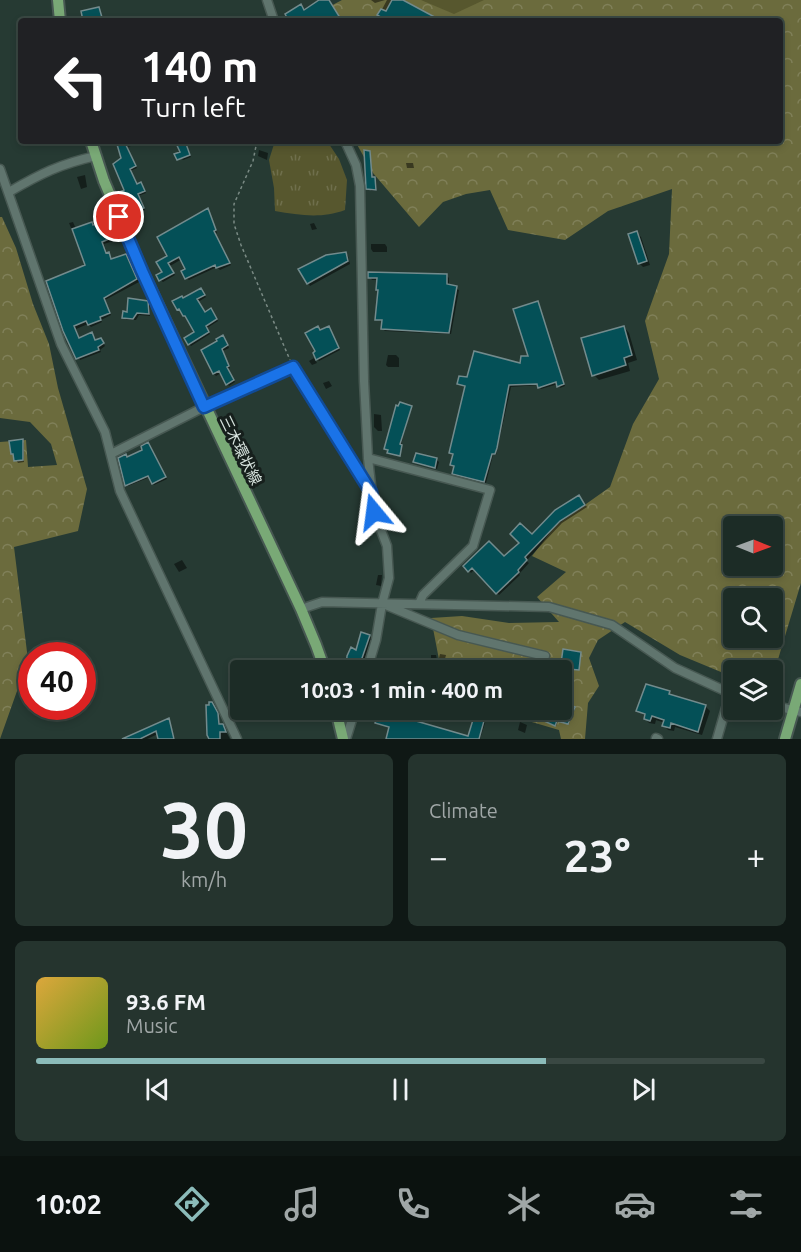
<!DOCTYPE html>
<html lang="en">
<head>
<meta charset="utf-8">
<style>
	body { margin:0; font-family:Ubuntu,"Noto Sans JP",sans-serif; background:#25342e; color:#f1f3f6; height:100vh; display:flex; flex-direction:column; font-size:22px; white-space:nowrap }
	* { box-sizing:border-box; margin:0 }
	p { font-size:20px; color:#a0a7a7 }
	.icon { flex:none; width:33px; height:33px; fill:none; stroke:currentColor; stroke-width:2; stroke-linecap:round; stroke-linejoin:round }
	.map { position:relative; height:739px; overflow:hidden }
	.sheet { display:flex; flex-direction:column; gap:15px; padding:15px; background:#0f1815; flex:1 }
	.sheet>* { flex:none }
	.top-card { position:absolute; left:18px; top:18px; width:765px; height:126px; border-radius:6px; box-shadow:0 3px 9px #0003,0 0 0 2px #3a4843; background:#202124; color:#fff; overflow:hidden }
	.needle { width:39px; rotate:91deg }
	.fabs { position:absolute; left:723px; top:516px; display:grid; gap:12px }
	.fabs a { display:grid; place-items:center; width:60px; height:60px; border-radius:6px; background:#1c2c26; box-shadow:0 3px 9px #0003,0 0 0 2px #3a4843; font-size:30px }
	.speed { position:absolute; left:18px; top:642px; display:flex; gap:12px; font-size:30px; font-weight:700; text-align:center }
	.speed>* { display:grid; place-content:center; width:78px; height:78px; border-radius:50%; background:#1c2c26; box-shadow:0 3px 9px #0003,0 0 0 2px #3a4843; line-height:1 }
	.speed .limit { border:9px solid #d22; background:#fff; color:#111 }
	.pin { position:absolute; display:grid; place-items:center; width:51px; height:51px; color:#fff; margin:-26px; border:3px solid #fff; border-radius:50%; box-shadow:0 2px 6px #0007 }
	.me { position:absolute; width:66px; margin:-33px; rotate:344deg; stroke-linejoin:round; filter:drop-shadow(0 0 4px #0008) }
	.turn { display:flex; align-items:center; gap:21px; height:126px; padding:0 24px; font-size:27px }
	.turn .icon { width:78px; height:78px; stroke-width:2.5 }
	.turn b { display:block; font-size:42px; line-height:51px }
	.big { font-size:45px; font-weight:700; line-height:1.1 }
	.sheet .card { flex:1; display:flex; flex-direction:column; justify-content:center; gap:9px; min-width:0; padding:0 21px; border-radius:9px; background:#25342e }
	.sheet .dial { align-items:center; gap:0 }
	.dial b { font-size:78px; line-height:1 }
	.song { display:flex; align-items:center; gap:18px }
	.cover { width:72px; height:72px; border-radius:9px; background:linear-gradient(135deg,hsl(40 70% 55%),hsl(80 70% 35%)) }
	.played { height:6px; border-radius:3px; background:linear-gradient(90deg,#8bbbb9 70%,#3a4843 70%) }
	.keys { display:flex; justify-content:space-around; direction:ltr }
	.heat { display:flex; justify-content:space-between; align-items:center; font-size:33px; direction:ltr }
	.sheet .tiles { flex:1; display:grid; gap:15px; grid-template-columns:1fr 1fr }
	.card:last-child { grid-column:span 2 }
	.trip { position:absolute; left:230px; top:660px; width:342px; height:60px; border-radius:6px; background:#1c2c26; box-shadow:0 3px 9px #0003,0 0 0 2px #3a4843; font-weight:700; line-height:60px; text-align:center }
	.tab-bar { display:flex; height:96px; justify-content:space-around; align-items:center; background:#0b120f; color:#a0a7a7 }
	.tab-bar .icon { width:42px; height:42px }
	.tab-bar .on { color:#8bbbb9 }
	.tab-bar b { font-size:27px; color:#f1f3f6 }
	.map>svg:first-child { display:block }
	.forest { fill:url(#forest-crowns); fill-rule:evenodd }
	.park { fill:url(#park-tufts) }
	.garden { fill:#57572e }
	.shadow { fill:#0007 }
	.building { fill:#045057; stroke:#738b8d; stroke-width:1.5 }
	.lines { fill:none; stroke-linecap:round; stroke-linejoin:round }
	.minor-casing { stroke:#475852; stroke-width:11 }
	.major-casing { stroke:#475852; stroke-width:14 }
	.path { stroke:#7b8b85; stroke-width:1.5; stroke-dasharray:3 3; stroke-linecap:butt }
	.minor { stroke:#60756e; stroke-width:8 }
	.major { stroke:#79a976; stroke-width:10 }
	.route-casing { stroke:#114b97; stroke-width:15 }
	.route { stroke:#1a73e8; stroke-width:10 }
	.labels { text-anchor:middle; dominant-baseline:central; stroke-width:6; stroke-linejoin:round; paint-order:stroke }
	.street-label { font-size:15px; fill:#d9e5e0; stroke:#161f1c }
</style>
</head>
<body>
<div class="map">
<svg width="801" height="739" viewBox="0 0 801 739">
	<defs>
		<pattern id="forest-crowns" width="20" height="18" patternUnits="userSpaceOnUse" patternTransform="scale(1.5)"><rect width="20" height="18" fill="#6b6b3d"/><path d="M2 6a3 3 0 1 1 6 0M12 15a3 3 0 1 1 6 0" fill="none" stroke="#808059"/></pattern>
		<pattern id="park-tufts" width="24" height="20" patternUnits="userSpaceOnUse" patternTransform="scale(1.5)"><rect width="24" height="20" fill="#57572e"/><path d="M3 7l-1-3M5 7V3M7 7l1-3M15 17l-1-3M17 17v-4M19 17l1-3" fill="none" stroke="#6f6f4c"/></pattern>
	</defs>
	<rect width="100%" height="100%" fill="#263a33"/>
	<path class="forest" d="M342,0H801V583L773,676L772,670H734L733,677L680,655L625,622L598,640L589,658L599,686L588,703L585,739H561L559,730L491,710H561V670H441L431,618L462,616L509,623L559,622L537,597L566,572L532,556L555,526L610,487L633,424L659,379L645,321L669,254L672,189L608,211L565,240L508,230L490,190L466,194L443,202L419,227L373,173L355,141H780V21H302ZM734,526H772V566H734ZM734,598H772V638H734Z
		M0,217H2L16,248L33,304L49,344L58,388L87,489L78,531L14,547L28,660L0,739V442L26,440L28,467L57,465L51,444L30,422L0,418Z"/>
	<path class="park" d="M275,141H327L339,159L347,180L345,210C320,219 300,215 275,211L274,188L269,160Z"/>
	<path class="garden" d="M421,0H484L454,14Z"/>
	<path class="shadow" d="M371,0H385L375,3Z
		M387,0H399L438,21H387L379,15Z
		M118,141H129L131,146L127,147L137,168L130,171L137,185L141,184L146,193L138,196L145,210L132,216L126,191L123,158Z
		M177,141H185L191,157L183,160L181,158L182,153Z
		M259,150L268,153L267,160L258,156Z
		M369,153L372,179L376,180L377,191H372L368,188Z
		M406,163H413L414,168H407Z
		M85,175L87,187L81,189L77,177Z
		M208,210L217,233L215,234L231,265L220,270L217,267L189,280L186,278L187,270L182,259L170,266L175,275L163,282L160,280L169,256Z
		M110,220L118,235L112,237L113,241L104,244L107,254L112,260L126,255L139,282L105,300L111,315L101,320L102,322L91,327L88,324L76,329L80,339L92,334L96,341L101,339L105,346L100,350L101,352L80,360L65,330L87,266L69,223L73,222L76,229L92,223L94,226Z
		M314,223L317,229L312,230L310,224Z
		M637,233L641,237L650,265L643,267L639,263Z
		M371,244H385L387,247V252H373L371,249Z
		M346,253L348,256L350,264L310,286L308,283Z
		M446,275L449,278V286L459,290L451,334L385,331L383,329V322L377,319L379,291L378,280H372L370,277Z
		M202,291L206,297L198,302L205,314L213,312L218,321L207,328L210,334L191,346L189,344L197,333L182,310L178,309L183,299Z
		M147,303L150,305V316L139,315L136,320H126L124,317Z
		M538,303L565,386L560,388L558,384L541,389L539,385L511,387L496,455H493L486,483L456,475V466L452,464L454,455L451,453L466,387L458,384L468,378L521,365L530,357Z
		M624,327L629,333L637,360L628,363L630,371L599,380L594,375Z
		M330,330L340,350L319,361L317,359L321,332Z
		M225,339L229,348L223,351L230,368L228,369L235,382L229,386L221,373L216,376L214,374L203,351Z
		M388,355H396L399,358V367H388L386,365Z
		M314,358L317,363L312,365L309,361Z
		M329,381L332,386L326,389L323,383Z
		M411,407L401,445L402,447L400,456L390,453Z
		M374,414L381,415L382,431H378L374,427Z
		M22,441L24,443V462L18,463L12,453Z
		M149,446L167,479L154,485L150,477L128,486V459Z
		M436,459L439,462L437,469L417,464L414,462Z
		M581,499L587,507L562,523L526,561L529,563L519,574L520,575L499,595L475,569L471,573L465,566L504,559Z
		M182,560L187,568L179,572L174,564Z
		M378,575H382L381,586L376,585Z
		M362,634L372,638L362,666L363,670H346L349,657L357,652Z
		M440,654L446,655L445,659L439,658Z
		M431,655H436L437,660L431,659Z
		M548,664L553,667L552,670H546Z
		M669,693L672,696L706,707L710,711L702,735L675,727L674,731L668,730L664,725L665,723L656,720L655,724L649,723L645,718L646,716L638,711Z
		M212,704L219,716L220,726L224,728L230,739H208L207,706Z
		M571,707L575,709L569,724L558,721L556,726L546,722L566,718Z
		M373,710H391L390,715L469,737L478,710H489L480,739H387L390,727L377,723L378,715L373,714Z
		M431,710H441L440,716L433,714Z
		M168,719L175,739H159L158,734L147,739H131Z
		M520,722L527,725L525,733L518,730Z"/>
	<path class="building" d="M319,0H329L342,21H289L285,14L301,4L304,10Z
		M392,0H403L442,21H388L377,15L381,9L386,11Z
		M99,7L103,21H83L81,11Z
		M116,141H124L136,166L130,169L137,184L141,182L145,191L138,194L144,208L129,215L117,193L124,190L113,164L121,158Z
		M175,141H185L190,155L177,160L174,154L180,152Z
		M364,150L370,151L372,177H375L376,190L366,189Z
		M208,208L216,230L214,231L230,263L216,268L215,265L185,279L181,271L185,269L179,257L168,263L174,273L159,281L156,275L162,272L156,262L167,256L157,237Z
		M111,218L116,232L110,234L111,238L102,242L106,253L109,252L111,259L126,254L137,279L104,298L110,313L100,317L101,320L88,325L86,321L74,326L79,338L92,332L95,340L101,338L104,343L98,347L99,350L76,359L63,331L46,281L85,265L72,229L92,222L93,225Z
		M637,231L647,261L638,264L628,234Z
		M346,252L348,261L307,284L298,269L326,255Z
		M368,272L447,274V284L457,286L449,333L381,329L382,320H375L378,290H376L377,278H368Z
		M201,288L205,295L197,299L205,312L211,308L217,319L206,326L209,332L188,345L184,338L194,332L185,316H183L179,309L177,310L172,301L182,296L183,298Z
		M128,298L148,301L149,314L137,313L133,319L122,318L123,311L127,312Z
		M538,301L564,384L557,387L556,382L538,388L537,384L509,385L497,448L495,454H492L484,482L452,474L454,466L450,465L453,454L449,453L465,386L457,384L459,376L467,377L474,351L520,363L521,356H528L513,309Z
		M318,326L320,330L329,326L339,348L316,360L313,353L315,351L305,333Z
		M624,326L632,355L624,358L626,365L592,376L581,338Z
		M223,335L228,345L222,349L229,366L227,367L234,380L226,385L219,371L213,374L201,350L217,341L216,339Z
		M400,402L412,406L400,444L402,445L400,456L387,453L388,450L384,449L396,405L398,406Z
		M23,439V460L14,461L13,454H11L9,441Z
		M148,442L166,477L152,484L148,476L125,486L118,458L126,454L127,457L142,450L141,446Z
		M416,453L437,458L435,468L413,462Z
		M579,495L585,505L560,521L525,557L527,560L518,570L519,572L496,594L472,568L468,572L463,566L489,541L504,556L519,543L510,534L520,523L532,534L555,510Z
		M361,632L370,635L360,664H362L361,670H346L347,656L351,647L356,650Z
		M563,649L581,652L579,670L568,669L569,664L561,663Z
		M646,684L670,691L669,694L706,705L698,732L671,723L670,728L662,726L664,720L652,716L650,721L644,719L645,714L636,711Z
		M209,702H212L218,713L219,724H223L226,732H220V739H209L207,735L206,705H209Z
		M570,705L575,707L568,724L557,721L555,726L544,721L551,710L565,716Z
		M378,710L468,736L476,710H487L479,739H386L389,727L375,723Z
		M169,718L174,739H158L156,731L140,739H122Z"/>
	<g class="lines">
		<g class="minor-casing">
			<path id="minor" d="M267,0L274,21
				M345,141L356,165L360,186L364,381L368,458L374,512L387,546L389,578L382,604L376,640L367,670
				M0,169L61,344L105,432L120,491L237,739
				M9,192C40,174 60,164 96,156
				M111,454L204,407L293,367L370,490
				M368,458L490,490L473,546L423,595L419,604
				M388,606L458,635L545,656
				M301,609L322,602L549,607L612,625L675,668L734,695
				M772,705L801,712
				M656,738L658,739
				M346,739L355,710
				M717,739L730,694"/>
		</g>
		<g class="major-casing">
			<path id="major" d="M58,0L60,21
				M91,141L104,181L142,271L301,609L316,645L325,670
				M336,710L343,739
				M785,739L801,684"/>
		</g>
		<path class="path" d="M257,141L253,161L234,204V224L241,245L290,360"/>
		<use href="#minor" class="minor"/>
		<use href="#major" class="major"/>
	</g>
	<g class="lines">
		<g class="route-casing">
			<path id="route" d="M119,217L142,271L204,407L293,367L371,492L374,512"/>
		</g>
		<use href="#route" class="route"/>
	</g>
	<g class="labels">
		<g class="street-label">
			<text transform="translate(241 450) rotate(64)">三木環状線</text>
		</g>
	</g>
</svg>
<div class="fabs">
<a><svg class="needle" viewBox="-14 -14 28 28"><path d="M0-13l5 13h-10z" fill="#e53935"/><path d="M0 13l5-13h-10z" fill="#a0a7a7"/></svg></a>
<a><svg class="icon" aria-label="search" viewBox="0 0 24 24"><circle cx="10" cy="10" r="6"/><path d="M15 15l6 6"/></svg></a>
<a><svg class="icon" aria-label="layers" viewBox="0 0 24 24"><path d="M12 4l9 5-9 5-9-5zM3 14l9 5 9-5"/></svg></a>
</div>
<div class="speed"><div class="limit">40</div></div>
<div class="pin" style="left:119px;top:217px;background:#d93025"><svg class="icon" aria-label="arrive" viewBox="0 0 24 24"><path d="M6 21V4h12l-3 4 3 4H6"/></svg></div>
<svg class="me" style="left:374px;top:512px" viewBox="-20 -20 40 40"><path d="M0-17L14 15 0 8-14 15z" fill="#1a73e8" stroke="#fff" stroke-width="4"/></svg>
<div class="trip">10:03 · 1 min · 400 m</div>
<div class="top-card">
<div class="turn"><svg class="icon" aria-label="left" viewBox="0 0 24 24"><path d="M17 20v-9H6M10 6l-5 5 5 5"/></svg><div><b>140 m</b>Turn left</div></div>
</div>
</div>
<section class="sheet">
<div class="tiles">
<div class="card dial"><b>30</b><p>km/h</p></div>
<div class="card"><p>Climate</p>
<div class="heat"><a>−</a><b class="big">23°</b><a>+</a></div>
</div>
<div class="card">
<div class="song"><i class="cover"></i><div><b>93.6 FM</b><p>Music</p></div></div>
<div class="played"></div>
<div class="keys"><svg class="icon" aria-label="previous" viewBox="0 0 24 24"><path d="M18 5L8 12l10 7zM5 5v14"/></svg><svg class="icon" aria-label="pause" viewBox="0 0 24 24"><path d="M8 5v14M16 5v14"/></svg><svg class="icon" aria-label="next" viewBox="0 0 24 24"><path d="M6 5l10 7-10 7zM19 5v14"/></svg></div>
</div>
</div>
</section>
<nav class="tab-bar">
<b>10:02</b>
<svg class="icon on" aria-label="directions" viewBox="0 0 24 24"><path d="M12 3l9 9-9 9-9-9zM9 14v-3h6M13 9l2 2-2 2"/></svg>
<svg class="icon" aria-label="music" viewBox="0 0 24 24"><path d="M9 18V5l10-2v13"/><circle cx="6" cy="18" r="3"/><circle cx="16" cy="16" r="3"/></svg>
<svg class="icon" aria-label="phone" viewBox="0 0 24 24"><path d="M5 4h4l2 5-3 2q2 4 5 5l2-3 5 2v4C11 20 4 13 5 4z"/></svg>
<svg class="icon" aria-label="climate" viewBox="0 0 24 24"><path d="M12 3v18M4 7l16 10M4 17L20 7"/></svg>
<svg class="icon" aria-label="car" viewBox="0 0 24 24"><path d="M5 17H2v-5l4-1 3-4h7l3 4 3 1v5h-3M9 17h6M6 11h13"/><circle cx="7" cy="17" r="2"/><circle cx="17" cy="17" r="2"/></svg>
<svg class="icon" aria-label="filters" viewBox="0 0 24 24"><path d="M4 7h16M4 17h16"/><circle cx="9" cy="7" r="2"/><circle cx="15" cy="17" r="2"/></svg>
</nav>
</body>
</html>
